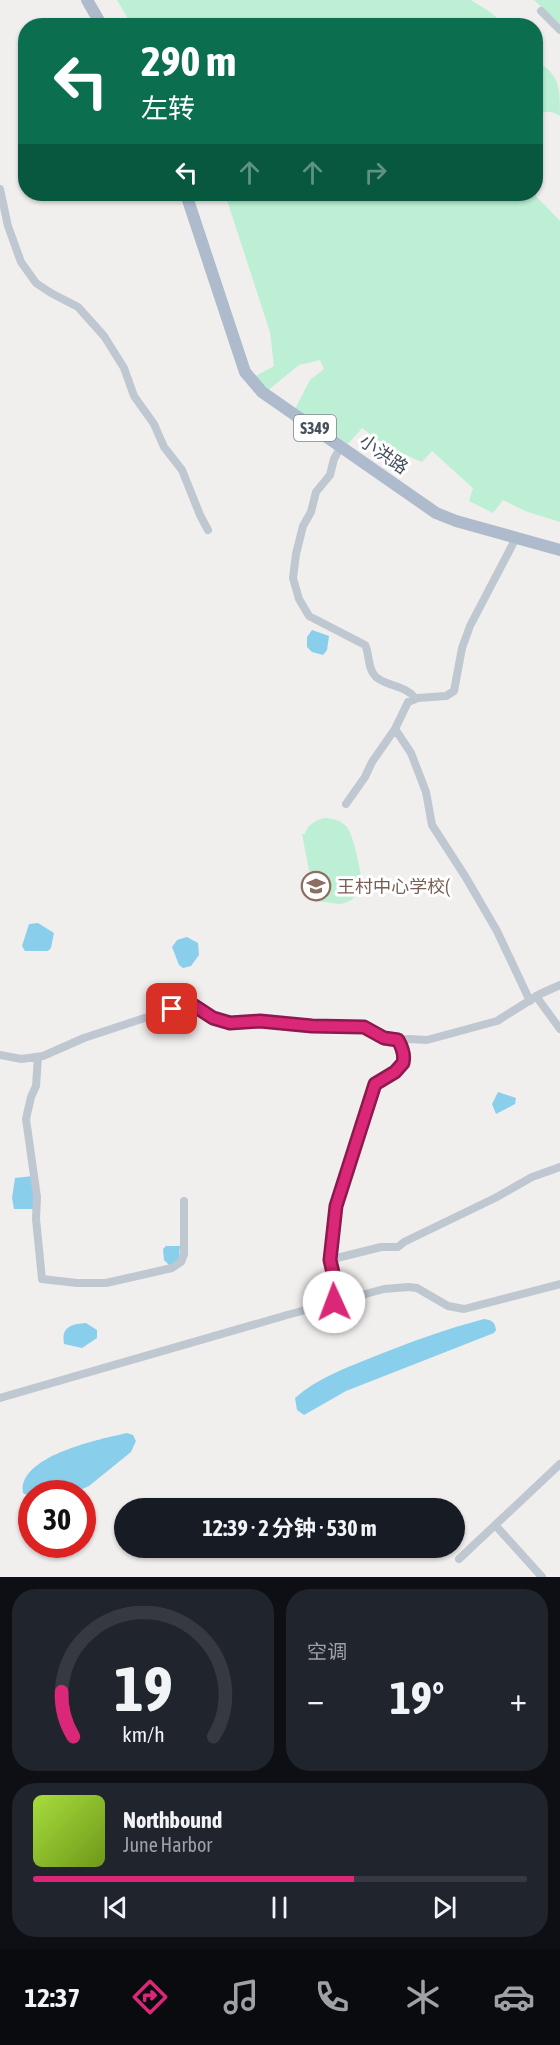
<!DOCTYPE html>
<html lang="zh">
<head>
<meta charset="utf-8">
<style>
	body { margin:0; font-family:"Asap Condensed","Noto Sans SC",sans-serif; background:#20242c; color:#f1f3f6; height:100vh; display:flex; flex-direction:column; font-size:22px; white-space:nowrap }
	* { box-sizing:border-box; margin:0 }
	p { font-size:20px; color:#9ea1a6 }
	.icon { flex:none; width:33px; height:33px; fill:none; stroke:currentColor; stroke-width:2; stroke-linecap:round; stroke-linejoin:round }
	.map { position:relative; height:1577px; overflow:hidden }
	.side { display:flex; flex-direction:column; gap:12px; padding:12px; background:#0d0f14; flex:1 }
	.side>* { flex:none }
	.banner { position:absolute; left:18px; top:18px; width:525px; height:183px; border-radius:24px; box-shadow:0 2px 4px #0004; background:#0b6e4f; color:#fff; overflow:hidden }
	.speed { position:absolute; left:18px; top:1480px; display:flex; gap:12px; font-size:30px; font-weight:700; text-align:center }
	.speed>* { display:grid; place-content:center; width:78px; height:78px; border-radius:50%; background:#171b24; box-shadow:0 2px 4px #0004; line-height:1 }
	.speed .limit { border:9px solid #d22; background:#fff; color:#111 }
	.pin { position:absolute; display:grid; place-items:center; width:51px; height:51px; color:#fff; margin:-26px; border-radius:12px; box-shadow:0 3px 9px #0006 }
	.me { position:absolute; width:66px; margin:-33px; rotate:358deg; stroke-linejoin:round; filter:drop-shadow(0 0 4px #0008) }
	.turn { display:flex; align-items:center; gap:21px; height:126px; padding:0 24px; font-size:27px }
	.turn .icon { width:78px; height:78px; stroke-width:2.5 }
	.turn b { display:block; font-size:42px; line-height:51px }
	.lanes { display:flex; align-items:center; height:57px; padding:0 24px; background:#0003; justify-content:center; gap:30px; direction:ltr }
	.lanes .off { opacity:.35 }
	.big { font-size:45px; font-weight:700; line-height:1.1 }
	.side .card { flex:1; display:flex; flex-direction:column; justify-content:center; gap:9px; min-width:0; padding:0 21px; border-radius:24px; background:#20242c }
	.side .dial { align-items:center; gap:0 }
	.dial svg { height:156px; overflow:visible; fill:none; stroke:#363941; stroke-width:7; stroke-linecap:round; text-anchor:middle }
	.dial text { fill:#f1f3f6; stroke:none }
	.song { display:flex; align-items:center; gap:18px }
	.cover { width:72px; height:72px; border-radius:9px; background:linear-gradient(135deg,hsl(80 70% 55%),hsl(80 70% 35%)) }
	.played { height:6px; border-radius:3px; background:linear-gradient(90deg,#db2777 65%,#363941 65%) }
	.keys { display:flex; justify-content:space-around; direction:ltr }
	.heat { display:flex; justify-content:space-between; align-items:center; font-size:33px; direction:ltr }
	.side .tiles { flex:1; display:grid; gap:12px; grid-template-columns:1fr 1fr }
	.card:last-child { grid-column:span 2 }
	.trip { position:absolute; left:114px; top:1498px; width:351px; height:60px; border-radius:30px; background:#171b24; box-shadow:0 2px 4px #0004; font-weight:700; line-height:60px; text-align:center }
	.tab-bar { display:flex; height:96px; justify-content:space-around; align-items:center; background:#090b0e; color:#9ea1a6 }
	.tab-bar .icon { width:42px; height:42px }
	.tab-bar .on { color:#db2777 }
	.tab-bar b { font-size:27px; color:#f1f3f6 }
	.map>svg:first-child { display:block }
	.green { fill:#bcefd4 }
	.water { fill:#89cfec }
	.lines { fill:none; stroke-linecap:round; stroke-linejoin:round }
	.minor { stroke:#bfc7d1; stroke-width:8 }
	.primary { stroke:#aebbcd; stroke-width:12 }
	.route-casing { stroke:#8e194d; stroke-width:15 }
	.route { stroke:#db2777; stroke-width:10 }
	.labels { text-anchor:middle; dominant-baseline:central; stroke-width:6; stroke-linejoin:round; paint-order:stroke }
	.shield { fill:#fff; stroke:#7e848d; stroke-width:1.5 }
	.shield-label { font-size:16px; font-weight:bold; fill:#46505c }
	.street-label { font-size:18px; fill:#46505c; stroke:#fff }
	.education-label { font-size:18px; fill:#785e54; stroke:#fff; text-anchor:start }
</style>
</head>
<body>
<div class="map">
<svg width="560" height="1577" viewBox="0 0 560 1577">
	<rect width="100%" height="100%" fill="#f1eeee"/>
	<path class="green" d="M117,0H471C483,8 495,13 503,25H116L128,19Z
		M533,0H560V24L534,0Z
		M536,61C560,74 560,88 560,116C551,110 543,110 536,118Z
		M225,194H534L560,221V522L525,511L503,500L493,513L469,501L473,488L432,451L422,462L388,447L362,428L348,444L295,409L310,380L324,369L320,360L299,365L267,391L254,377L274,366L270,332Z
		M324,818C332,818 340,820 346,826C353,833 362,873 361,884C360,890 356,896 351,900C338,909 328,899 315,902L302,834H305C308,824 315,821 324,818Z"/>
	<path class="water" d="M312,630L329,636L327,650L323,655L312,652L307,647V637Z
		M38,923L54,933L51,948L48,951H25L22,946L29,924Z
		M187,937L198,943L199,955L191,966L183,968L179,965L172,947L177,940Z
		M498,1092L516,1098L515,1104L496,1114L492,1104Z
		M33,1176L34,1209H14L12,1198L15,1178Z
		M166,1246H180L179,1260L170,1266L164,1260L163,1249Z
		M484,1319C492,1320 495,1322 496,1330L494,1333L346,1391L304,1415L297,1410L295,1398C317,1378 346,1368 373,1357C410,1342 446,1329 484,1319Z
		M86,1323L97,1330V1338L82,1348L64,1344C61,1327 71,1324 86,1323Z
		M127,1433L133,1435L136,1441L131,1452L89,1486L80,1490L62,1494L29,1496L23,1493C17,1456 100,1439 127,1433Z"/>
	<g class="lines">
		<path class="minor" d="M541,11L560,30
			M0,189L8,226L21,262L36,283L51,293L78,307L104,336L124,368L134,396L154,424L164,447L182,470L200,515L208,530
			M341,446L334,459L330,475L316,492L311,512L303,526L296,554L293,578L299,599L309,616L365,645C370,654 367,669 376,677C388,687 405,685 415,698
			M395,729L411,753L426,792L432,825L465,876L497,931L530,1001
			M346,804L365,777L372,762L395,729L408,702L418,698L446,696L454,691L462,648L470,626L516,538
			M536,996L560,1029
			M398,1040L409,1039L427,1040L497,1021L540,994L560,985
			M0,1055L21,1059L43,1056L84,1038L190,1003L213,1018L230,1023L260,1021L312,1026L365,1027L384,1038L398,1040L403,1054V1063L395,1072L375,1084L336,1206L329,1260L334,1277V1302
			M38,1057L36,1086L31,1097L26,1119L37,1197L36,1219L42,1279L77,1283H106L172,1268L181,1262L184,1254V1201
			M329,1260L381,1247H398L404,1242L495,1198L532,1177L560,1167
			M0,1398L287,1315L384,1289L408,1287L417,1288L448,1306L464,1309L560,1284
			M496,1526L542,1577
			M459,1559L560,1464"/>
		<path class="primary" d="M87,0L102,26
			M186,194L245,372L262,392L436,513L456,521L560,550"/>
	</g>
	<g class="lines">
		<g class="route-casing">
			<path id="route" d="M172,1009L190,1003L213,1018L230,1023L260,1021L312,1026L364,1027L384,1038L398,1040C402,1047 405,1055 403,1063L395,1072L375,1084L336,1206L330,1260L334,1277V1302"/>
		</g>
		<use href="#route" class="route"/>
	</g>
	<defs>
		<g id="school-ring" transform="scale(1.5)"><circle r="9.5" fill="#fff" stroke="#8d6e63" stroke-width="1.5"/><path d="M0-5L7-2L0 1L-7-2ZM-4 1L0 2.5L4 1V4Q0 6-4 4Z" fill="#8d6e63"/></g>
	</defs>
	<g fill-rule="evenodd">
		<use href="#school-ring" x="316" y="886"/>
	</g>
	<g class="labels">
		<rect class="shield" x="294" y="415" width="42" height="26" rx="4.5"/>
		<g class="shield-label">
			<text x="315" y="428">S349</text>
		</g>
		<g class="street-label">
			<text transform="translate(384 454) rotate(35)">小洪路</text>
		</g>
		<g class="education-label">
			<text x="337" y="886">王村中心学校(</text>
		</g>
	</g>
</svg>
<div class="speed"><div class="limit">30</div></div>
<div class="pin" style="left:172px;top:1009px;background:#d93025"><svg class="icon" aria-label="arrive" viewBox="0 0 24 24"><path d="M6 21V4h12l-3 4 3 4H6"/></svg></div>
<svg class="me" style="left:334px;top:1302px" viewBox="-20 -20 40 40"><circle r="19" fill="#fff"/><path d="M0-13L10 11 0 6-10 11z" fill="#db2777"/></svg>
<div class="trip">12:39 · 2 分钟 · 530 m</div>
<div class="banner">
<div class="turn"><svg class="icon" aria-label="left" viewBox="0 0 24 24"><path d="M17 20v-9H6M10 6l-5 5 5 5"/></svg><div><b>290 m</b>左转</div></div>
<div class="lanes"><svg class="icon" aria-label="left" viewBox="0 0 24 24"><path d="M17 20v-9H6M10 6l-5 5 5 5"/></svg><svg class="icon off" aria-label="ahead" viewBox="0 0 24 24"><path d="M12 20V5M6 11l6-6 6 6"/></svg><svg class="icon off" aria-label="ahead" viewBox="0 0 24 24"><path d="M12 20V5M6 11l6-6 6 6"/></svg><svg class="icon off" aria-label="right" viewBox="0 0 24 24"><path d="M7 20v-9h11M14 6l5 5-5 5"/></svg></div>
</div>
</div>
<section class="side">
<div class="tiles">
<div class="card dial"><svg viewBox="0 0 100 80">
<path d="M14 69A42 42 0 1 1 86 69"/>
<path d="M14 69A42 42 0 0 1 8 46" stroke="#db2777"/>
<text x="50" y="56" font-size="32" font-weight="700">19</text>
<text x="50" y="72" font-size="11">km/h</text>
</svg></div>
<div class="card"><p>空调</p>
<div class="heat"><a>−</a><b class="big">19°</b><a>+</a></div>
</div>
<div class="card">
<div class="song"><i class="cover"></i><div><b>Northbound</b><p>June Harbor</p></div></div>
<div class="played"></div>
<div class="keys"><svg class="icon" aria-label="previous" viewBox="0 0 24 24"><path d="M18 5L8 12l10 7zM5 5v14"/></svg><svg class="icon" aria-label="pause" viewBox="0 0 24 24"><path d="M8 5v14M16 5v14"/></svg><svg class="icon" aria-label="next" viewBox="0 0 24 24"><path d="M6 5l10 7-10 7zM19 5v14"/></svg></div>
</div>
</div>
</section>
<nav class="tab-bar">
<b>12:37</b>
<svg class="icon on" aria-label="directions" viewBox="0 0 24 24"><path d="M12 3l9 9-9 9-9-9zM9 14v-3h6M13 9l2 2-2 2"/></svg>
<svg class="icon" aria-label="music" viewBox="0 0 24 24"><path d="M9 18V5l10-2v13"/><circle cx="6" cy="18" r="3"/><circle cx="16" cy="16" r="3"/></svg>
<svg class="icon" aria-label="phone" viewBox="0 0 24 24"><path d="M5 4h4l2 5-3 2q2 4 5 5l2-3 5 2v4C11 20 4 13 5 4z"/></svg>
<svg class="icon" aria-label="climate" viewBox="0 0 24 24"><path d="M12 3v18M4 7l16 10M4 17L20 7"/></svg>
<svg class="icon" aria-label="car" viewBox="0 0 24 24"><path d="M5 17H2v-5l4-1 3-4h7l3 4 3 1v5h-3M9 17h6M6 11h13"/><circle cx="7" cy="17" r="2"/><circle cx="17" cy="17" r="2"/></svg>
</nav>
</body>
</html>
